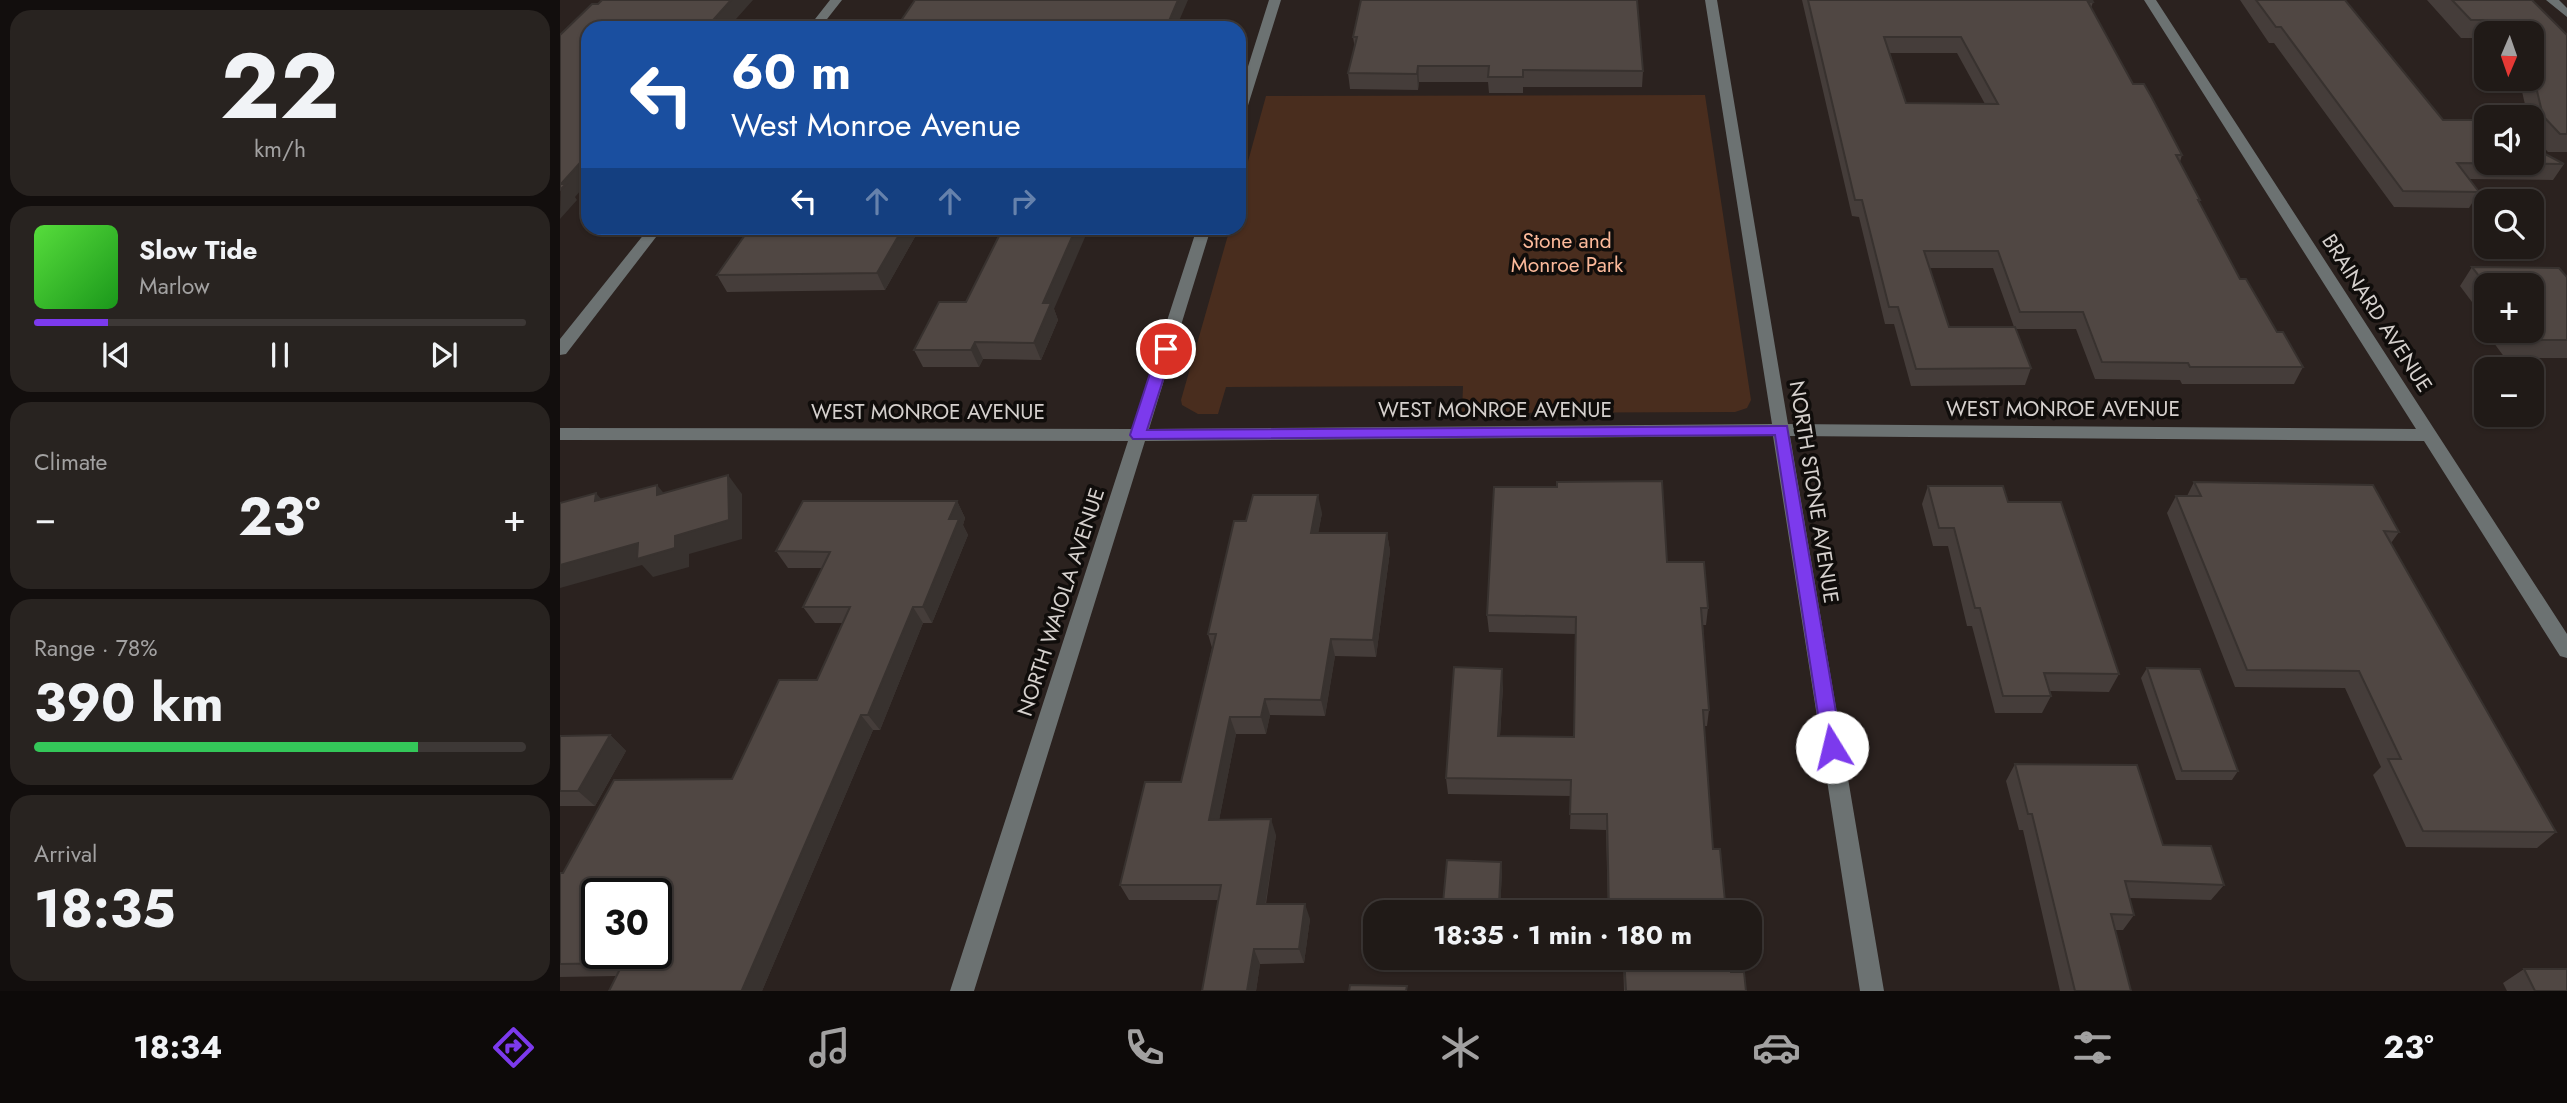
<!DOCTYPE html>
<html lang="en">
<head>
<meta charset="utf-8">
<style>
	body { margin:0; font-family:Jost,sans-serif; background:#282320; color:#f1f3f6; height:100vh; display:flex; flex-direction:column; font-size:26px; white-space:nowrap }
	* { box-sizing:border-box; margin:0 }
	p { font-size:23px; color:#a2a1a1 }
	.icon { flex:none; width:38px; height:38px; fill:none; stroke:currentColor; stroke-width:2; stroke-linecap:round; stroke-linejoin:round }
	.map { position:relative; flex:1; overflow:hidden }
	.sheet { display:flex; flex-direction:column; gap:10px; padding:10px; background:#120e0d; width:560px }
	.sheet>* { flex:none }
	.banner { position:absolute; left:21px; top:21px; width:665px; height:214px; border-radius:21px; box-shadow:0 2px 5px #0004,0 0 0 2px #3d3836; background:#1a4fa0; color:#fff; overflow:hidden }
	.needle { width:46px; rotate:182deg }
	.buttons { position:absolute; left:1914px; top:21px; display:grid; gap:14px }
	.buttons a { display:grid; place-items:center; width:70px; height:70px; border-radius:14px; background:#201a17; box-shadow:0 2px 5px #0004,0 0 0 2px #3d3836; font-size:35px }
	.speed { position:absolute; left:21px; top:878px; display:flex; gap:14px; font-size:35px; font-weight:700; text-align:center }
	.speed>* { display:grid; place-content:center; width:91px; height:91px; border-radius:50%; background:#201a17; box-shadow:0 2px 5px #0004,0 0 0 2px #3d3836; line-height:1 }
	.speed .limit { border:4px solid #111; border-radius:10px; background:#fff; color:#111 }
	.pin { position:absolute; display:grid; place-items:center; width:60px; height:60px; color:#fff; margin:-30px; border:4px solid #fff; border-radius:50%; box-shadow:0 2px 7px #0007 }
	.me { position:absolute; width:77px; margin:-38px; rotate:351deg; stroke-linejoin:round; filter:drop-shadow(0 0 5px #0008) }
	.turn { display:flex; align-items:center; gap:24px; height:147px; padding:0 35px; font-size:32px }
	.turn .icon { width:91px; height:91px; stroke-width:2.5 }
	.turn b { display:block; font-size:49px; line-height:60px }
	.lanes { display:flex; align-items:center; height:66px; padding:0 35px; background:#0003; justify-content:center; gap:35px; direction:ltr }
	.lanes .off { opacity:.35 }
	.big { font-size:52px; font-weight:700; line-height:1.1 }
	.sheet .tile { flex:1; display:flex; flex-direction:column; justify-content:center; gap:10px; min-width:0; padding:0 24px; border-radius:21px; background:#282320 }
	.sheet .dial { align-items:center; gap:0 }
	.dial b { font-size:91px; line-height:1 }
	.song { display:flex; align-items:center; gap:21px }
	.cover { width:84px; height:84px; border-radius:10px; background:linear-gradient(135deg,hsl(110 70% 55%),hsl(120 70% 35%)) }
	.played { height:7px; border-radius:4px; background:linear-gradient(90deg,#7c3aed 15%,#3d3836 15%) }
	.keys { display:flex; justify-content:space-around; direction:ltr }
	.heat { display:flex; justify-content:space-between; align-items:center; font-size:38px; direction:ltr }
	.charge { height:10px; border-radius:5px; background:linear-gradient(90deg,#34c759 78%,#3d3836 0) }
	.trip { position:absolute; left:803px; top:900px; width:399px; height:70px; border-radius:21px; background:#201a17; box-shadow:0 2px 5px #0004,0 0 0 2px #3d3836; font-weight:700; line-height:70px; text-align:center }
	.tabs { display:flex; height:112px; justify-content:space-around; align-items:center; background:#0d0a09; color:#a2a1a1 }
	.tabs .icon { width:49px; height:49px }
	.tabs .selected { color:#7c3aed }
	.tabs b { font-size:32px; color:#f1f3f6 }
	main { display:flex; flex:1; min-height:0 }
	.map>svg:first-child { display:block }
	.green { fill:#492d1e }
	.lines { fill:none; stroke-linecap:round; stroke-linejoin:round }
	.minor { fill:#6c7272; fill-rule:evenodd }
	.wall { fill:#453d3a; fill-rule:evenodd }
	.shaded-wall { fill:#38322f }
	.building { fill:#504743; stroke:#38322f; stroke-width:2; fill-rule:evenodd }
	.route { fill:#7c3aed; stroke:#51269a; stroke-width:2 }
	.labels { text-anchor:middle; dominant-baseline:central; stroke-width:7; stroke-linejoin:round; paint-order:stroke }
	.park-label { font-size:21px; fill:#fbb99a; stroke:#100d0b }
	.street-label { font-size:21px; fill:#d5d0cd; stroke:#100d0b }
</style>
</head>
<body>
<main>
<section class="sheet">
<div class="tile dial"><b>22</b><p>km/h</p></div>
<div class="tile">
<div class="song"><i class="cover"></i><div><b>Slow Tide</b><p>Marlow</p></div></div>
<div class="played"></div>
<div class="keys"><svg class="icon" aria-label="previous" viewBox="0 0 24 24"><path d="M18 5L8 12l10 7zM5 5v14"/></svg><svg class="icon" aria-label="pause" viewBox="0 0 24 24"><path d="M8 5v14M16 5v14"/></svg><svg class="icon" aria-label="next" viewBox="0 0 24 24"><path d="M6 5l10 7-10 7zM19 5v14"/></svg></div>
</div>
<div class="tile"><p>Climate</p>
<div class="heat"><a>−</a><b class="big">23°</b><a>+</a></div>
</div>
<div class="tile"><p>Range · 78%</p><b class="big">390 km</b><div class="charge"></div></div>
<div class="tile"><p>Arrival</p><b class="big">18:35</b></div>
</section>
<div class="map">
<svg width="2007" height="991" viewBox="0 0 2007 991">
	<rect width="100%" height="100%" fill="#2b221f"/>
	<path class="green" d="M1145,95L1191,400L1187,408L1175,412L902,413L903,386L666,387L658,414H638L622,405L621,400L670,228H679V194L706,96Z"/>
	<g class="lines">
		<path class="minor" d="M270,0H282L260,28H248Z
			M709,0H721L685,115L679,119V95Z
			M1145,0H1157L1228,424L1856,429L1584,0H1596L2007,634V658L2000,656L1864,441L1230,436L1324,991H1300L1213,436L585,441L414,991H390L568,441L0,440V428L572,429L637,228H651L589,429L1212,424Z
			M1986,0H1999L2007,8V17Z
			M89,228H103L6,354L0,355V339Z"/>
	</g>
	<path class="wall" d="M1242,0H1532L1533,2L1531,8L1573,84L1622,155L1620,162L1640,200L1639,202L1680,279L1717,332L1743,367L1734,384H1622L1620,380L1535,379L1516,329H1456L1471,368L1465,385L1351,386L1334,324H1325L1299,217L1292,216ZM1330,53H1397L1425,104L1346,103ZM1370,268H1433L1454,327H1389Z
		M1680,0H1785L1883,120L2004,164L1993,180L1909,179L1919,192L1909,208L1834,207L1714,43H1709Z
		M1867,0H1972L2007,35V152H1988L1972,135V117H1968L1959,79H1972V33H1927V38H1901Z
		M793,37L1083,71L1082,87H963V93H929L928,82H859L858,90L790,89L788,73L795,49Z
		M360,228L325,290L167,292L157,275L191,235Z
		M1912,267L2007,277V358H1945L1914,316L1918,310L1900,286ZM1927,285L1972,331H1927Z
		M406,302L494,309L498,320L481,360L423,359L419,367H363L354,350Z
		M1634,482L1839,532L1831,543L1996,832L1977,848L1846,847L1813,775L1821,767L1785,688L1675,687L1607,513L1616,496H1627Z
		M1368,486L1448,502L1559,674L1549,692L1490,691L1491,696L1482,713H1435L1412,626H1407L1388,546H1373L1362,504Z
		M397,501L405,518L403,525L408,535L372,623H363L320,730H313L202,991H49L56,976L0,977V873H3L172,779L257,680L283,623H255L243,607L262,568H228L216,551Z
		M762,513L758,533H827L830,551L816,657L775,656L765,716L710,715L706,734H676L659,820L716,835L706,904L750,919L744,963L700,964L696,991H642L658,900H569L560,885L621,782L652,648L648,634Z
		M1107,562L1148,608L1146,625H1143L1149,710L1147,726H1144L1153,849L1166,912H1048L1046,830L1010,829L1011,796L888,794L886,778L943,686L940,736L1014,737L1015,634L929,632L927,615Z
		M1587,668L1678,771L1672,780H1616L1581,678Z
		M50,735L66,751L35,806H0V736Z
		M1455,764L1603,845L1664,885L1651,900L1570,898L1574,915L1563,930H1555L1571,991H1500L1463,830H1459L1446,781Z
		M942,870L940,912L885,911L883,903Z
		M1063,957H1170L1171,972L1186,991H1064Z
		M1964,969L2007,991H1947L1943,983Z"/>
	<path class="shaded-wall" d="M171,0H193L168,28H146Z
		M618,0H628L616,28H606Z
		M858,66L859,82L858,90L857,74Z
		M28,154V182L15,197L17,200L0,219L1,184Z
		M343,228H360L325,290L317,273Z
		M516,228H529L494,309L498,320L481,360L474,343L483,303Z
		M415,342L423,359L419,367L411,350Z
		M168,475L182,494V539L129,554V567L93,577L82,565L0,588V565L78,543L115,536Z
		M97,485L112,503L97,495Z
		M36,493L52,512L35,501Z
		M758,495L762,513L755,551L751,533Z
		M397,501L405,518L403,525L408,535L372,623L363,607L389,519Z
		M827,533L830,551L816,657L813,640Z
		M353,607L363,623L320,730L308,715Z
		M771,639L775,656L765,716L761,700Z
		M942,669L943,686L939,752L938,736Z
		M705,699L710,715L706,734L701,717Z
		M301,715L313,730L202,991H184L182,990Z
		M670,717L676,734L656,836L649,820Z
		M50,735L66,751L35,806L18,791Z
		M711,819L716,835L703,919L697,904Z
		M941,862L942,870L940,912L939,904Z
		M745,904L750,919L744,963L739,949Z
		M694,949L700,964L696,991H687Z"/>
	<path class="building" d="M42,0H171L146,28H28V154L1,184H6L0,190V35L32,4H38Z
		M355,0H618L606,28H336Z
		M801,0H1077L1083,71L963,70V77H928L929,66H858L857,74L788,73L797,37H793Z
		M1248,0H1532L1533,2H1528L1573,84H1584L1592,98L1622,155H1616L1640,200H1638L1680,279H1686L1717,332H1723L1743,367H1630L1628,363L1542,362L1523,312H1460L1438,251H1364L1389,327H1455L1471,368L1356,369L1338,307H1329L1302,200H1295ZM1324,37H1401L1438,104L1346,103Z
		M1696,0H1785L1883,120H1921L1927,123V163H1972V147L2004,164L1897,163L1919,192L1843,191L1721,27H1716Z
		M1892,0H1972L2007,35V134H2000L1983,116L1972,70V33H1963L1960,20H1911Z
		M196,228H343L317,273L157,275L185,235H191Z
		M443,228H516L483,303H491L474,343L415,342L411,350H354L379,302H406Z
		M1912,267L1999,268L2007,277V340H1959L1952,331H1972V285H1927V286Z
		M168,475L169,520L115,536V548L77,559L78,543L0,565V503L36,493L35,501L97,485V495Z
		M1102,481L1107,562H1144L1148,608H1141L1149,710H1143L1153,849H1160L1166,912H1049L1047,814H1010L1011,780L886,778L894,667L942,669L938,736L1014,737L1016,617L927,615L934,487H997V482Z
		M1634,482L1813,485L1839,532L1824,531L1996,832L1863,831L1828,759H1841L1799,671L1687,670L1616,496H1641Z
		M1368,486H1443L1448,502H1501L1559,674L1484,673L1491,696H1443L1420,608H1415L1394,528H1379Z
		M693,495H758L751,533H827L813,640L771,639L761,700L705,699L701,717H670L649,820L711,819L697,904H745L739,949H694L687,991H642L661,885H560L585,782H621L656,634H648L674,521H686Z
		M243,501H397L389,519H399L363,607H353L308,715H301L182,990H199V991H49L63,963L0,964V873H3L54,780L172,779L219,680H257L290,607H243L270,552L216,551ZM37,894H96V954H37Z
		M1587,668L1640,669L1678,771H1622Z
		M50,735L18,791H0V736Z
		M1455,764L1577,765L1603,845L1651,846L1664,885L1565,881L1574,915L1551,914L1571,991H1515L1472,814H1468Z
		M887,860L941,862L939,904L883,903Z
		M1064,957H1170L1171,972H1184L1186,991H1066Z
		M1964,969H2007V991H1975Z
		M790,985L847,986L846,991H789Z"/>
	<path class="route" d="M606,344L613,349L587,430L1227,426L1282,747L1279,753L1272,755L1266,753L1263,747L1215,435L573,439L570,435L598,349Z"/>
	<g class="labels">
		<g class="park-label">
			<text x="1007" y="241">Stone and<tspan x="1007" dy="24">Monroe Park</tspan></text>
		</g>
		<g class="street-label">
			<text transform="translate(1817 313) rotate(57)">BRAINARD AVENUE</text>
			<text x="1503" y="409">WEST MONROE AVENUE</text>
			<text x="935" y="410">WEST MONROE AVENUE</text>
			<text x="368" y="412">WEST MONROE AVENUE</text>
			<text transform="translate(1254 492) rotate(81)">NORTH STONE AVENUE</text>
			<text transform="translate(501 602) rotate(-72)">NORTH WAIOLA AVENUE</text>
		</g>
	</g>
</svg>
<div class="buttons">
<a><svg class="needle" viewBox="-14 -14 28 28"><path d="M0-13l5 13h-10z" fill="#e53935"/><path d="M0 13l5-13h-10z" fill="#a2a1a1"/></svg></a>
<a><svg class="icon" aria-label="sound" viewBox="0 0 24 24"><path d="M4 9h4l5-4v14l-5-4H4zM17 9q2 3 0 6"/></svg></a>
<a><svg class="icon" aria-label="search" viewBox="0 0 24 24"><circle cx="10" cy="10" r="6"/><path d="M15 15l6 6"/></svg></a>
<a>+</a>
<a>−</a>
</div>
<div class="speed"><div class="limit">30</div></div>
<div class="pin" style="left:606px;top:349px;background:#d93025"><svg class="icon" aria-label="arrive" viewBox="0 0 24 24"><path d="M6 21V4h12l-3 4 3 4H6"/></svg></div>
<svg class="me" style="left:1272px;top:747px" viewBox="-20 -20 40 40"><circle r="19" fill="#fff"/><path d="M0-13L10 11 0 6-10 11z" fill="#7c3aed"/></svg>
<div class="trip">18:35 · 1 min · 180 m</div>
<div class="banner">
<div class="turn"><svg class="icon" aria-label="left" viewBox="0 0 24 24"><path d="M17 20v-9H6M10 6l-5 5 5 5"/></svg><div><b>60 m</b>West Monroe Avenue</div></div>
<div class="lanes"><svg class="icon" aria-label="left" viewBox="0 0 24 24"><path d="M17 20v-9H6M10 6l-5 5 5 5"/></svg><svg class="icon off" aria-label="ahead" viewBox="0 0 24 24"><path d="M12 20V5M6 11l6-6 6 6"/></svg><svg class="icon off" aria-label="ahead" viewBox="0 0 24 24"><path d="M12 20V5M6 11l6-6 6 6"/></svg><svg class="icon off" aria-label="right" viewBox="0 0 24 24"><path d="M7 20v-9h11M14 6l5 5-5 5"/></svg></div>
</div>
</div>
</main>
<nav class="tabs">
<b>18:34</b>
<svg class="icon selected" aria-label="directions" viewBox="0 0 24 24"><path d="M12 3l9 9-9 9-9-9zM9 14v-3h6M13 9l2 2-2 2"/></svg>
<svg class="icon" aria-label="music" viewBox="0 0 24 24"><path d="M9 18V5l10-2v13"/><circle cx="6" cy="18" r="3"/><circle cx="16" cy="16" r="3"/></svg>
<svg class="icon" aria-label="phone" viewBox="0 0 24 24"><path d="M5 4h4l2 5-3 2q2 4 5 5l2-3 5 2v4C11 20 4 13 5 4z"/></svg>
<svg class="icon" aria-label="climate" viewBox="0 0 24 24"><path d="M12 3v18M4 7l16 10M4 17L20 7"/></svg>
<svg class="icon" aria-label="car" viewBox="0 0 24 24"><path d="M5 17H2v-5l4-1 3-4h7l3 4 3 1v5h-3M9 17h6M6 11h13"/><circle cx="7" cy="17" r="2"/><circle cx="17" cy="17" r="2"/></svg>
<svg class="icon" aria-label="filters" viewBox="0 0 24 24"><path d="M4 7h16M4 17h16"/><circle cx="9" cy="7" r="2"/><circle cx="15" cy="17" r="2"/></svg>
<b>23°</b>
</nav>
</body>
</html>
